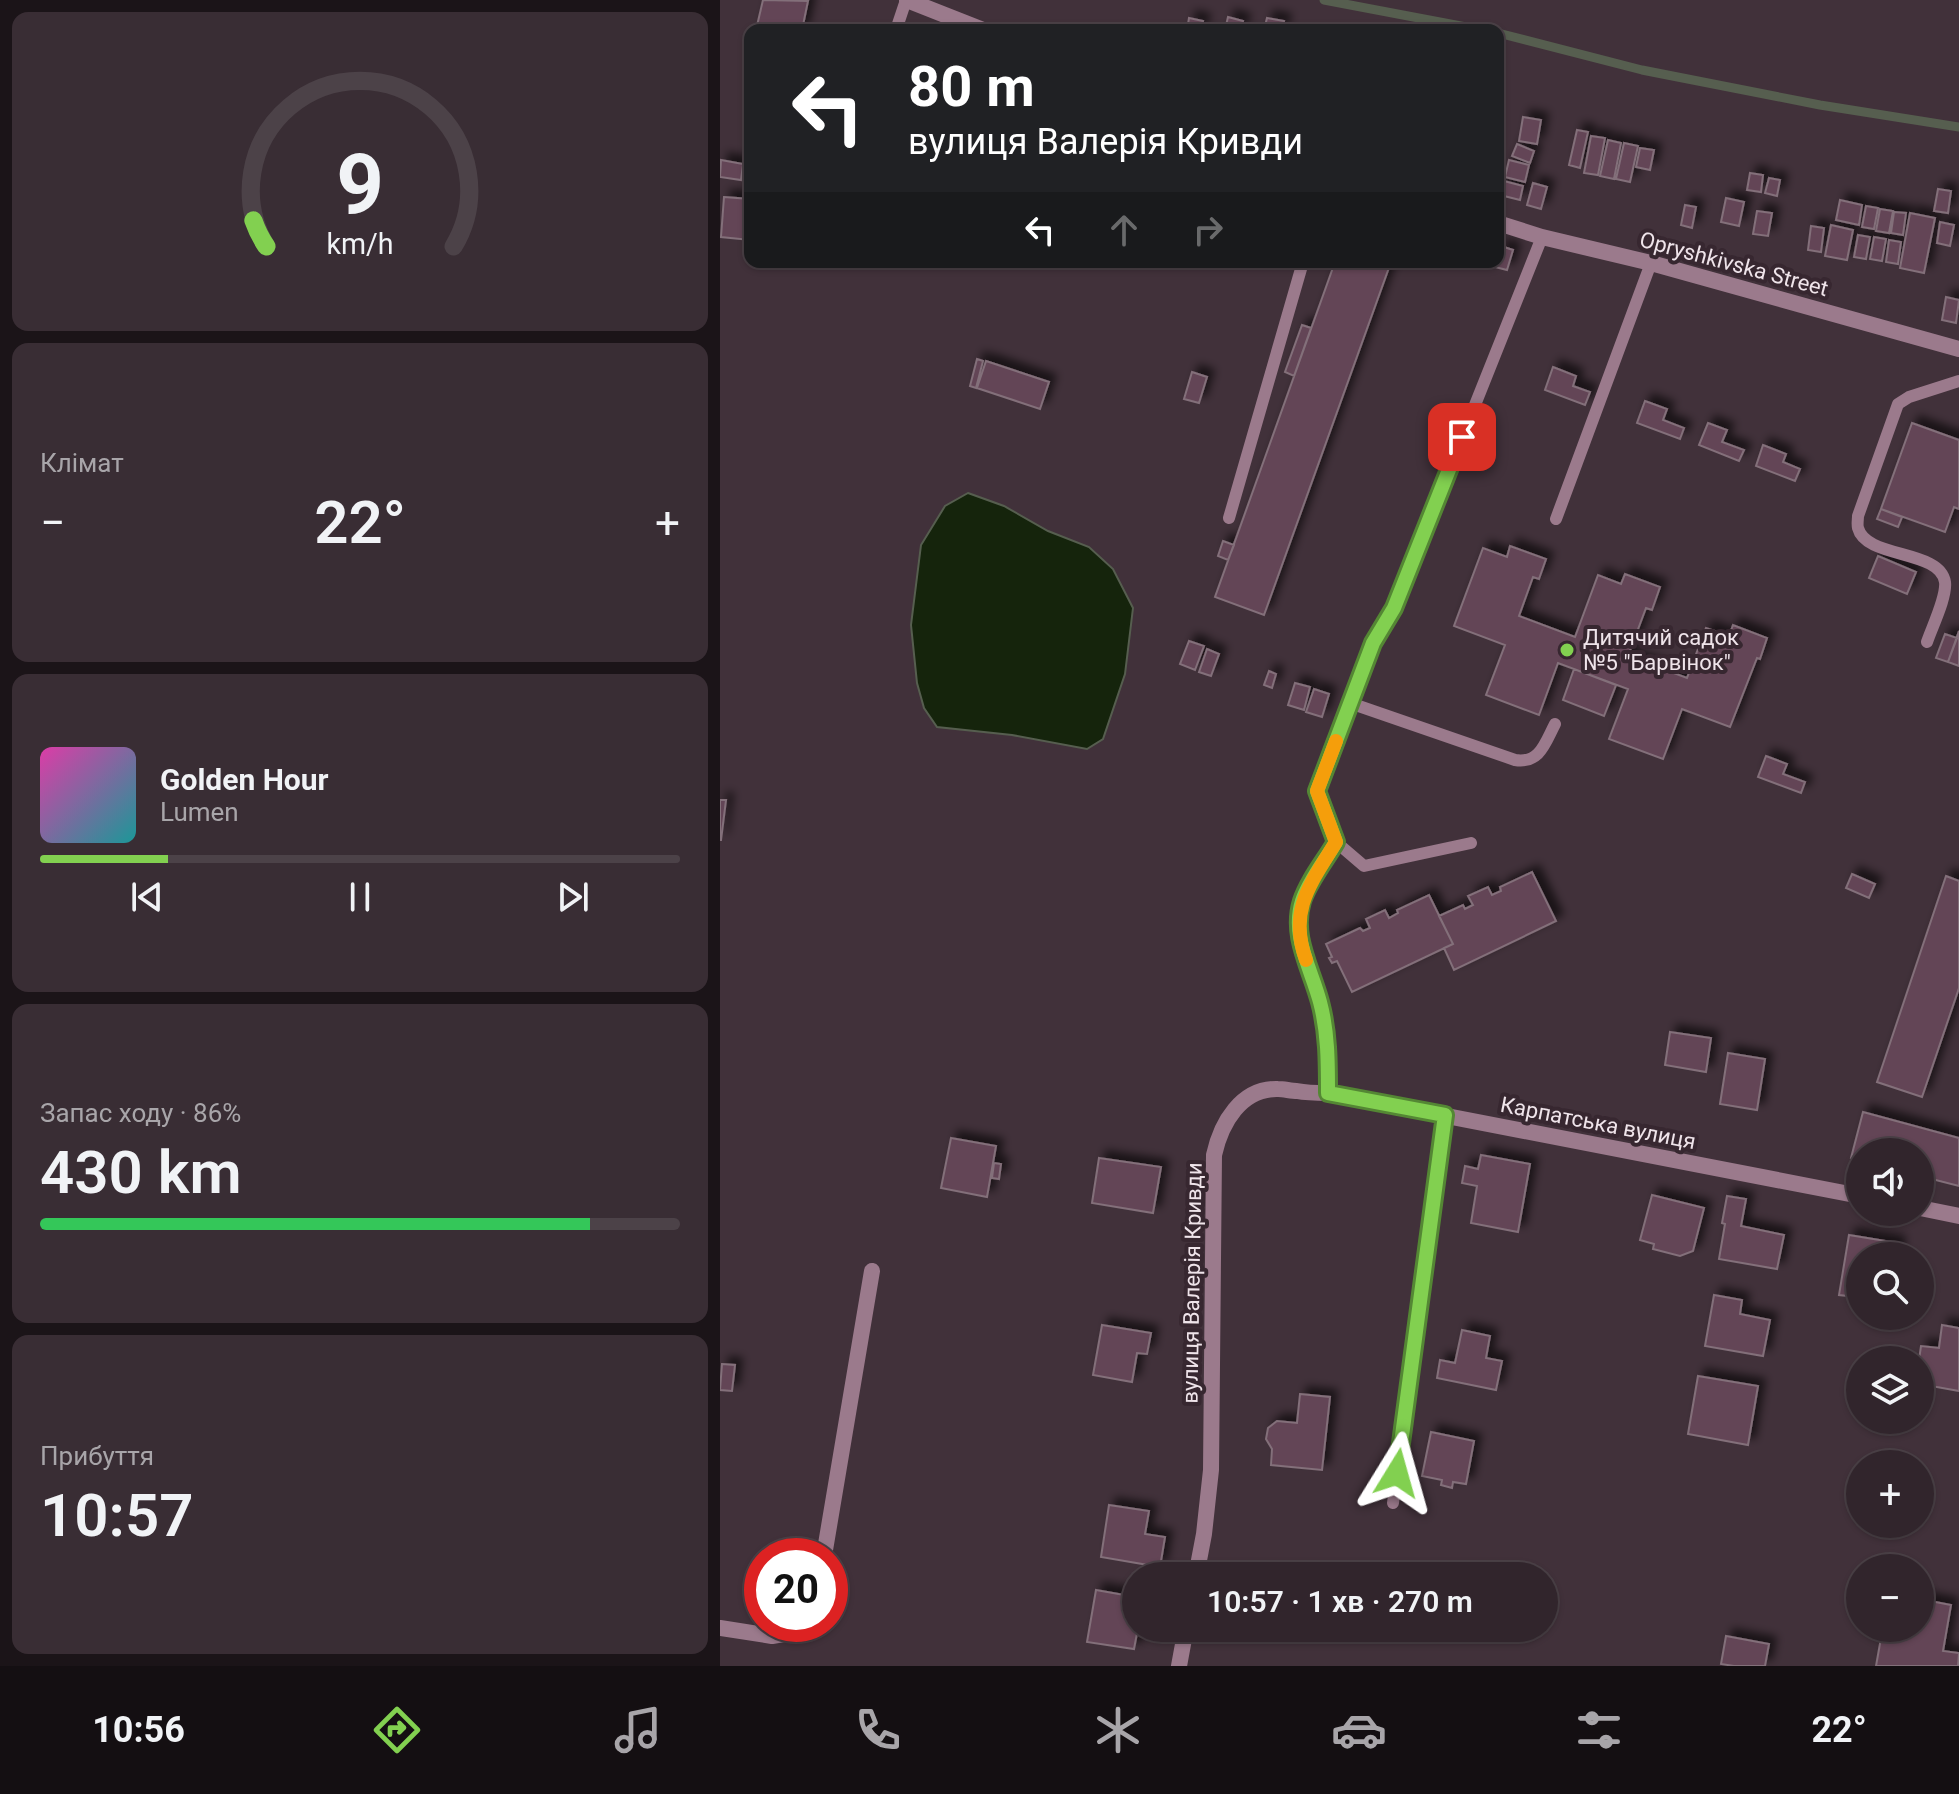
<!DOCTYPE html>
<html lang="uk">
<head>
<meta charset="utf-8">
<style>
	body { margin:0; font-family:Roboto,sans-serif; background:#392d34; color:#f1f3f6; height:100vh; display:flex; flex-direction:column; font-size:30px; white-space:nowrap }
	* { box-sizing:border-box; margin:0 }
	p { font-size:26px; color:#a8a5a9 }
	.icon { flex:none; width:44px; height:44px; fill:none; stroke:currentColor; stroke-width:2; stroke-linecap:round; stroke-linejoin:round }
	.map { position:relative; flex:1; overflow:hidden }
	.panel { display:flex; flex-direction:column; gap:12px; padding:12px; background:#1b1418; width:720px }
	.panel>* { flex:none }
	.top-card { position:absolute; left:24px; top:24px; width:760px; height:244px; border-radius:16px; box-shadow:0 2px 6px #0004,0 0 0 2px #4c4248; background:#202124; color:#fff; overflow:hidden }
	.controls { position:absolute; left:1126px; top:1138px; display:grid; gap:16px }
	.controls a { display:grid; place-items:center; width:88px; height:88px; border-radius:50%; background:#31252c; box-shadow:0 2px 6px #0004,0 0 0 2px #4c4248; font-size:40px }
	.speed { position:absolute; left:24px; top:1538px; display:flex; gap:16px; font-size:40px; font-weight:700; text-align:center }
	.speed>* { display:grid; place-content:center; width:104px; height:104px; border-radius:50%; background:#31252c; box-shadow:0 2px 6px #0004,0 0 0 2px #4c4248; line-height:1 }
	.speed .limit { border:12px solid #d22; background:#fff; color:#111 }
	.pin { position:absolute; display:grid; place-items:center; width:68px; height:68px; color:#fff; margin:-34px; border-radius:16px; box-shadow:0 4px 12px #0006 }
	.me { position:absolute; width:88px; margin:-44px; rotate:8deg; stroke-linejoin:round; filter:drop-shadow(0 0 6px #0008) }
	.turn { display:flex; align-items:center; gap:28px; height:168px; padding:0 32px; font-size:36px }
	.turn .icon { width:104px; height:104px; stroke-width:2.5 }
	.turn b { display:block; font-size:56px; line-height:68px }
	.lanes { display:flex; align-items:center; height:76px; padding:0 32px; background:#0003; justify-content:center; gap:40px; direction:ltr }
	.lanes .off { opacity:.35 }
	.big { font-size:60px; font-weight:600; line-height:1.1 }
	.panel .card { flex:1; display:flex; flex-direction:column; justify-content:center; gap:12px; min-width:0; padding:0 28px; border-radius:16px; background:#392d34 }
	.panel .dial { align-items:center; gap:0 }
	.dial svg { height:208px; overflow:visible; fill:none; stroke:#4c4248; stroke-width:7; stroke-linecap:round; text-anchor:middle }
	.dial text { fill:#f1f3f6; stroke:none }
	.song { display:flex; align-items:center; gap:24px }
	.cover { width:96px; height:96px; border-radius:12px; background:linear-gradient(135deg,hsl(320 70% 55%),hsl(180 70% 35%)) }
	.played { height:8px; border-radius:4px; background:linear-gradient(90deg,#82d050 20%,#4c4248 20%) }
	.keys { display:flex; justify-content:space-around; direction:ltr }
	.heat { display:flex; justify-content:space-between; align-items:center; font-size:44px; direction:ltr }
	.charge { height:12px; border-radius:6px; background:linear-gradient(90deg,#34c759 86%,#4c4248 0) }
	.trip { position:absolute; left:402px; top:1562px; width:436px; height:80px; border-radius:40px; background:#31252c; box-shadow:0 2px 6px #0004,0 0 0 2px #4c4248; font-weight:600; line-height:80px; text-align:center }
	.menu { display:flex; height:128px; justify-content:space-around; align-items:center; background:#140f12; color:#a8a5a9 }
	.menu .icon { width:56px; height:56px }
	.menu .on { color:#82d050 }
	.menu b { font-size:36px; color:#f1f3f6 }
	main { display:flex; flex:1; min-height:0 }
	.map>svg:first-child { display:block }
	.water { fill:#15240c; stroke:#565e4f; stroke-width:2 }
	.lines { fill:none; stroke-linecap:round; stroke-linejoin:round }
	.stream { stroke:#565e4f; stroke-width:9 }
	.building { fill:#634556; stroke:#836f7a; stroke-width:2; filter:url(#shadow) }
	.service { stroke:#9b7a8c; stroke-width:12 }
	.minor { stroke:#9b7a8c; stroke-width:16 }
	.route-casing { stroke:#548734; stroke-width:20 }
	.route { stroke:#82d050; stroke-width:14 }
	.slow { stroke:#f59e0b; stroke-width:14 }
	.poi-dot { fill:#82d050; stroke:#372730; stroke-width:3 }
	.labels { text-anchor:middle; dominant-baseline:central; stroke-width:8; stroke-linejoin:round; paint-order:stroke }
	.street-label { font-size:22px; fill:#efe4ea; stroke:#372730 }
	.poi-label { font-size:22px; fill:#efe4ea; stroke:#372730; text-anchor:start }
</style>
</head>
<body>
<main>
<section class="panel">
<div class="card dial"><svg viewBox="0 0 100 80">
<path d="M14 69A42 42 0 1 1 86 69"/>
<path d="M14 69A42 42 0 0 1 9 59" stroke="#82d050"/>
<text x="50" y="56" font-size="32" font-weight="700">9</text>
<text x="50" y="72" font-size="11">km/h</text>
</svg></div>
<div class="card"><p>Клімат</p>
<div class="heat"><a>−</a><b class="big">22°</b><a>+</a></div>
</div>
<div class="card">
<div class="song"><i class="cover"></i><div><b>Golden Hour</b><p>Lumen</p></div></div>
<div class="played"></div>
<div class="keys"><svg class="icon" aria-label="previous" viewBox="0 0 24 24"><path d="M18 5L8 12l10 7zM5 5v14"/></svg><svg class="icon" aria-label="pause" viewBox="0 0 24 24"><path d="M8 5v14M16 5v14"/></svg><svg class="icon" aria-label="next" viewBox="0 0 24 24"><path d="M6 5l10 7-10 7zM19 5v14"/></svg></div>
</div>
<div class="card"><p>Запас ходу · 86%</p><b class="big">430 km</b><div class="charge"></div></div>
<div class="card"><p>Прибуття</p><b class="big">10:57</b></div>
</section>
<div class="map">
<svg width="1239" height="1666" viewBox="0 0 1239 1666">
	<defs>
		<filter id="shadow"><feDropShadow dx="7" dy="-7" stdDeviation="4" flood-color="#0009"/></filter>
	</defs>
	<rect width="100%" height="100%" fill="#41313a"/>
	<path class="water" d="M248,493L284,506L328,531L369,547L393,569L413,608L405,674L383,739L367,749L292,735L217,727L204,708L197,683L191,625L201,545L225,506Z"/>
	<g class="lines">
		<path class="stream" d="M604,0L762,30
			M778,33L922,70L1100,105L1239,127"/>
	</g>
	<path class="building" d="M43,0L88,1L82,30H36Z
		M508,17L523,21L521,30H505Z
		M469,18L483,21L481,30H467Z
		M547,18L564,21L562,30H544Z
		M803,117L821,120L817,144L799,141Z
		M857,130L868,132L860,168L849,165Z
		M871,136L885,138L878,175L864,173Z
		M888,140L901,143L894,179L880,176Z
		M904,143L918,146L910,182L896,179Z
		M797,144L814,151L810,163L792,156Z
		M920,148L934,150L930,170L916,167Z
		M1,160L23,164L21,180L0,177Z
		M789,160L809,165L805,182L785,177Z
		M1030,173L1043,175L1041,192L1027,190Z
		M1049,178L1060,180L1057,196L1045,193Z
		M784,181L803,186L800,200L780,195Z
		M813,183L827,187L821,209L807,205Z
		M1218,189L1231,191L1228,213L1214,211Z
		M4,197L30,199V240L1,237Z
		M1006,198L1024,202L1019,226L1001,222Z
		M1120,200L1142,205L1139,225L1116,220Z
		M965,205L976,207L972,228L961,225Z
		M1146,206L1158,208L1154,229L1142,227Z
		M1160,209L1173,211L1169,233L1156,231Z
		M1037,211L1052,213L1048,236L1033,234Z
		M1174,212L1186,213L1183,235L1171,233Z
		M1190,213L1215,218L1204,273L1180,268Z
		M1220,222L1234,225L1230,246L1217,243Z
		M1111,225L1133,230L1127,260L1105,256Z
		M1091,226L1104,228L1101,252L1088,250Z
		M1138,235L1150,237L1146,259L1134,257Z
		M1154,237L1166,239L1162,261L1150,259Z
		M1169,240L1181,242L1178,264L1166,262Z
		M781,246L793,250L787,270L775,267L776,262H778Z
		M615,262H671L544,615L495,597Z
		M1226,297L1239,300L1236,323L1222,320Z
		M582,325L591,328L574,376L565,372Z
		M257,359L263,361L256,388L250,386Z
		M266,361L329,382L320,409L257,388Z
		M833,367L856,376L853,386L870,392L865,405L825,390Z
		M472,372L487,377L479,403L464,399Z
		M925,401L947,409L943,420L964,428L960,439L917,423Z
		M988,423L1007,430L1002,442L1024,450L1019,461L979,445Z
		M1192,423L1239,440V509L1234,507L1225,532L1161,509Z
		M1043,445L1066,454L1063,462L1080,469L1075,481L1036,466Z
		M1161,509L1182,517L1178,527L1157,519Z
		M503,541L514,545L508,560L498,556Z
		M790,546L826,559L819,579L813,577L799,616L855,637L878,575L901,584L905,574L940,587L932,610L926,608L908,656L967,678L986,628L1009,636L1013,625L1047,638L1040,659L1037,658L1010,727L962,709L943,759L889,739L908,689L838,663L819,715L766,695L785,645L734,626L763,548L787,557Z
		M1158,556L1196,572L1187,594L1149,578Z
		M1239,631V666L1228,662Z
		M1225,634L1237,638L1228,662L1216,658Z
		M469,641L484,646L475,670L460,664Z
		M487,649L499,654L491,676L479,672Z
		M854,669L896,685L884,716L843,700Z
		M549,671L556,674L552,688L544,685Z
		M575,683L590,687L584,710L568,705Z
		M594,689L609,694L602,717L586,712Z
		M1046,756L1067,764L1063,774L1085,782L1081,793L1038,777Z
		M0,800H6L1,840H0Z
		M812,872L836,921L734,970L724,948L733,944L719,916L743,905L745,909L753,905L748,896L768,887L772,895L781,891L780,887Z
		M1132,874L1155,884L1149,898L1126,888Z
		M1226,876L1239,881V988L1202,1097L1157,1082Z
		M709,895L733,944L632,992L617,961L612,963L609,958L612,957L606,944L640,928L643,931L650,928L646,919L665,910L669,918L678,913L677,910Z
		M950,1032L991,1038L986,1072L945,1065Z
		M1008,1053L1045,1059L1037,1110L1000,1104Z
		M1143,1112L1239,1138V1186L1200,1176V1152H1140V1160L1131,1158Z
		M231,1138L276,1146L267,1197L221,1188Z
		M761,1155L810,1164L798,1232L751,1223L757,1186L742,1183L745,1166L758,1169Z
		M379,1158L441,1167L433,1213L372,1203Z
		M274,1163L281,1164L279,1179L272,1178Z
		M932,1195L984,1208L973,1251L960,1256L933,1249L934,1244L920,1240Z
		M1007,1196L1026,1199L1021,1226L1064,1235L1057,1269L999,1259L1005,1224L1002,1223Z
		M1129,1235L1178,1243L1176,1256H1140V1306L1132,1304L1128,1296L1119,1295Z
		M994,1295L1022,1300L1020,1314L1050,1320L1043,1356L985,1346Z
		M382,1325L431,1333L427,1354L417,1353L412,1382L373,1375Z
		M1222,1325L1239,1328V1391L1200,1384L1199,1360L1201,1346L1219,1348Z
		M742,1330L770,1336L766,1358L782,1361L776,1390L717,1378L720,1360L735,1363Z
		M2,1364L15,1365L12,1391L0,1390Z
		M978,1376L1038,1386L1028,1445L968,1434Z
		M580,1394L610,1397L602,1470L551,1465L552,1449L546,1439L548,1428L557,1421L577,1423Z
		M711,1432L754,1441L746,1484L733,1482L732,1488L721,1485L722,1480L702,1476Z
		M389,1505L429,1511L425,1534L445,1537L440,1567L381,1557Z
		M376,1590L410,1596L408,1612L416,1614V1628H418L414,1649L367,1642Z
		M1200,1599L1231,1605L1223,1651L1239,1653L1238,1666H1156L1161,1638L1171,1640L1173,1628H1200Z
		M1006,1636L1049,1644L1045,1666H1014L1001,1664Z"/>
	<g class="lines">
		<path class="service" d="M176,30L186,0
			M509,518L583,262
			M836,519L931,263
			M1207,642C1212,627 1227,597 1225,582C1220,549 1146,559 1138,528C1137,525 1138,519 1138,516L1178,404L1189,397L1239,381
			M630,703L795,760C820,764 825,743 835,724
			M751,843L644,866L616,842L597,791L653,643L674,608L822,237
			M608,1093C608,1062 608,1032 600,1002C591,968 571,936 582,901C589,880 605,861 616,842
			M673,1503L725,1115"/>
		<path class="minor" d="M187,0L263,30
			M778,223L822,237L931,263L1239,349
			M1200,1208L1239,1216
			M104,1556L152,1271
			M476,1576L484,1534L491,1470L494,1155C501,1123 521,1088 558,1089C564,1089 571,1091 577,1091C587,1093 598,1093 608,1093L1140,1196
			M0,1628L52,1636L81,1631L85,1624
			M459,1666L466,1628"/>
	</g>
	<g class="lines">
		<g class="route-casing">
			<path id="route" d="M677,1473L725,1115L608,1093C608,1062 608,1032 600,1002C591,968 571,936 582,901C589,880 605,861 616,842L597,791L653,643L674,608L742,437"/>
		</g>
		<use href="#route" class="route"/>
		<path class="slow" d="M586,960C568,910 591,883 616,842L597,791L616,741"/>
	</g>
	<circle class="poi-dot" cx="847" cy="650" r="8"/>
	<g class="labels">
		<g class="street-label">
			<text transform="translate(1014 264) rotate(15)">Opryshkivska Street</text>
			<text transform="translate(878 1123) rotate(11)">Карпатська вулиця</text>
			<text transform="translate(472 1283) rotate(-89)">вулиця Валерія Кривди</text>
		</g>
		<g class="poi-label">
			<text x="863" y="637">Дитячий садок<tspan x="863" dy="25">№5 "Барвінок"</tspan></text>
		</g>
	</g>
</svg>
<div class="controls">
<a><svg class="icon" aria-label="sound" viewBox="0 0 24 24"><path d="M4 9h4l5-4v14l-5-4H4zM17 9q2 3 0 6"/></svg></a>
<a><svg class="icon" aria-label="search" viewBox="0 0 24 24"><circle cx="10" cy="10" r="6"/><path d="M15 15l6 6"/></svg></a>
<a><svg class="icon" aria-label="layers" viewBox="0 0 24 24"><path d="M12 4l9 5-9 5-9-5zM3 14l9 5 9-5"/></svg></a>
<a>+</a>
<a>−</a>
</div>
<div class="speed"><div class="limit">20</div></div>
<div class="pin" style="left:742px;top:437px;background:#d93025"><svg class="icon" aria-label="arrive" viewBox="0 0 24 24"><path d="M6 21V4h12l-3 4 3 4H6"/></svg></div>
<svg class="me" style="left:677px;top:1473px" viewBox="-20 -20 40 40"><path d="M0-17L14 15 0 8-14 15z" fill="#82d050" stroke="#fff" stroke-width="4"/></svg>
<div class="trip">10:57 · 1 хв · 270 m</div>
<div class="top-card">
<div class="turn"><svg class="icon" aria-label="left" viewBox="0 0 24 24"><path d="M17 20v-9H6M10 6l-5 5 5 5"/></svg><div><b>80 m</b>вулиця Валерія Кривди</div></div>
<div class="lanes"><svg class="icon" aria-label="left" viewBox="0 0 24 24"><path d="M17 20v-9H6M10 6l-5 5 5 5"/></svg><svg class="icon off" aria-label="ahead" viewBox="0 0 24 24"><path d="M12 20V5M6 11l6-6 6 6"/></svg><svg class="icon off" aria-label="right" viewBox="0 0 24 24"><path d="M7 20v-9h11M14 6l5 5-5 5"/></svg></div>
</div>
</div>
</main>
<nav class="menu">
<b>10:56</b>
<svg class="icon on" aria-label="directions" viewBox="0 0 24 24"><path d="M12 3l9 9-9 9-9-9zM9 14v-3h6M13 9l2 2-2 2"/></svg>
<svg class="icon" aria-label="music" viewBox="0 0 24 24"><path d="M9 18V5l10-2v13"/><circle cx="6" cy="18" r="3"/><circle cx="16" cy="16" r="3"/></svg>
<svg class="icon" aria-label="phone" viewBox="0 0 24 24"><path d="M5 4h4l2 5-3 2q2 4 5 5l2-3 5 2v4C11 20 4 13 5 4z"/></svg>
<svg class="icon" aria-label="climate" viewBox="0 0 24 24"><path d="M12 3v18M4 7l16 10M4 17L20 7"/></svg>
<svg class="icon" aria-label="car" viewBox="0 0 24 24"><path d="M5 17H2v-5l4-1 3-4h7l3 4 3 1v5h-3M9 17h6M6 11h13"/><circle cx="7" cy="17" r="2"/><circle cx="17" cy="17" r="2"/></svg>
<svg class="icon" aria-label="filters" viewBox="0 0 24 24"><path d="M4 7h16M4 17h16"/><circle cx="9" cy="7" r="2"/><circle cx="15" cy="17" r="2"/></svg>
<b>22°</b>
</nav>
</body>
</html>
